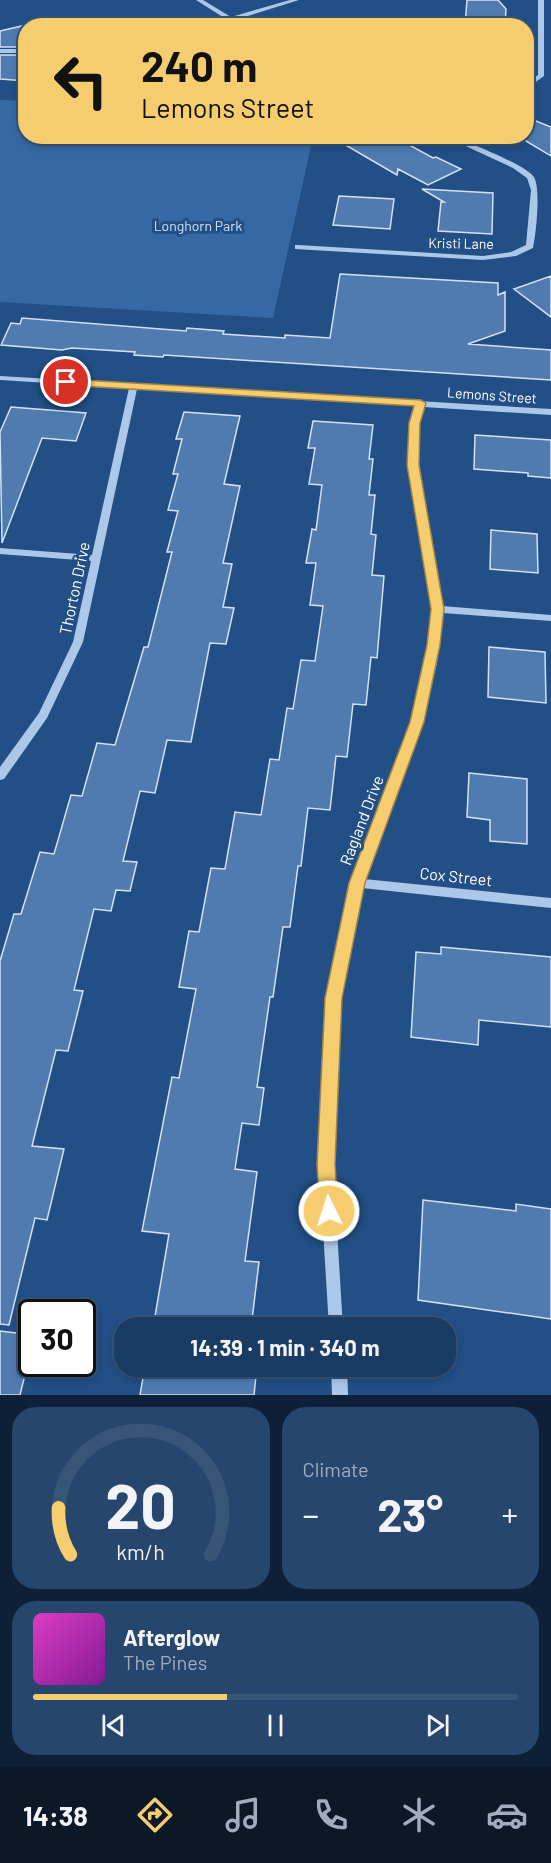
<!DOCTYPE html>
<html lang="en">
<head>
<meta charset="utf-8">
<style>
	body { margin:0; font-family:Barlow,sans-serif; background:#27466d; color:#f1f3f6; height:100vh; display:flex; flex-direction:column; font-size:22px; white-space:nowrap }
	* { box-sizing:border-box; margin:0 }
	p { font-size:20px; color:#9fadbf }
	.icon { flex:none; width:33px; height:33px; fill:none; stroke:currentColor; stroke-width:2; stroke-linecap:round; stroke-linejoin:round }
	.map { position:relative; height:1395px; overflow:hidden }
	.sheet { display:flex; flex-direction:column; gap:12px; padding:12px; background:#0e2037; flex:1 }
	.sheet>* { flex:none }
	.top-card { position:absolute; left:18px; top:18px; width:516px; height:126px; border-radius:24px; box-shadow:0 3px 9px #0003,0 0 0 2px #385578; background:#f5cc6e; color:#111; overflow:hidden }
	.speed { position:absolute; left:18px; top:1299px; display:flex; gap:12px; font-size:30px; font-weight:700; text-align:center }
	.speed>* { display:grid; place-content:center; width:78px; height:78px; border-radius:50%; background:#1a3b64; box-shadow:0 3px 9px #0003,0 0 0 2px #385578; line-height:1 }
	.speed .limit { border:3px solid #111; border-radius:9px; background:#fff; color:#111 }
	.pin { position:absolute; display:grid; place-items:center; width:51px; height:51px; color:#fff; margin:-26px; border:3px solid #fff; border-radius:50%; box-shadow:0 2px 6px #0007 }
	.me { position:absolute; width:66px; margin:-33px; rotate:356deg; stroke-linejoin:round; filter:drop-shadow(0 0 4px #0008) }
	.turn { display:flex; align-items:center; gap:21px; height:126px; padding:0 24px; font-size:27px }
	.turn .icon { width:78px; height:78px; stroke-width:2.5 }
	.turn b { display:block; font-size:42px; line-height:51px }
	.big { font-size:45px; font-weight:700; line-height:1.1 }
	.sheet .card { flex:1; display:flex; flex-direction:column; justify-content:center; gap:9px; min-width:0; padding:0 21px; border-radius:24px; background:#27466d }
	.sheet .dial { align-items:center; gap:0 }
	.dial svg { height:156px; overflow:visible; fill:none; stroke:#385578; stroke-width:7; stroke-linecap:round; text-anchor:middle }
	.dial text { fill:#f1f3f6; stroke:none }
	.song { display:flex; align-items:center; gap:18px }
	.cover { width:72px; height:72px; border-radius:9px; background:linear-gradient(135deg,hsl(310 70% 55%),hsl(290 70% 35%)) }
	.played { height:6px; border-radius:3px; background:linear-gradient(90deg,#f5cc6e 40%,#385578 40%) }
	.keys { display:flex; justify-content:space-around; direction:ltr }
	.heat { display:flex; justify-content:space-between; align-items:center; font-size:33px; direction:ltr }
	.sheet .tiles { flex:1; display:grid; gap:12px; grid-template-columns:1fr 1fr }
	.card:last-child { grid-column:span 2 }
	.trip { position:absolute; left:114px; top:1317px; width:342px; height:60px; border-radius:24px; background:#1a3b64; box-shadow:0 3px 9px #0003,0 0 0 2px #385578; font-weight:700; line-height:60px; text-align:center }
	.menu { display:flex; height:96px; justify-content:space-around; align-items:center; background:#0a1828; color:#9fadbf }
	.menu .icon { width:42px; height:42px }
	.menu .current { color:#f5cc6e }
	.menu b { font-size:27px; color:#f1f3f6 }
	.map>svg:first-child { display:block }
	.green { fill:#3669a3 }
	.building { fill:#4f7bb0; stroke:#d0e2f7; stroke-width:1.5 }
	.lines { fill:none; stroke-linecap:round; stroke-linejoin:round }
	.minor { fill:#acc8e9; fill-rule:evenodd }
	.route { fill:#f5cc6e; stroke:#9f8548; stroke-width:1.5 }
	.labels { text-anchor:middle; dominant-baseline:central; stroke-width:6; stroke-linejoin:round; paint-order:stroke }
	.far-park-label { font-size:14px; fill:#d0e2f7; stroke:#224f86 }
	.far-street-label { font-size:14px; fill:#fff; stroke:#224f86 }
	.street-label { font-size:16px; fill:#fff; stroke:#224f86 }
</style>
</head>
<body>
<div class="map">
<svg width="551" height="1395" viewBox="0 0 551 1395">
	<rect width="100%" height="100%" fill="#224f86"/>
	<path class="green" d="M0,100L25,101L26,136L313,137L273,318L0,302Z"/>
	<path class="building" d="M467,0H498L506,9L505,26H465Z
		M26,25V47H0V31Z
		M0,55H26V81L0,79Z
		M526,117L551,127V156L526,141Z
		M330,136H393L433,158L436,157L461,169L428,185L398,169L397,175Z
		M422,189L493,193L492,234L438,231L441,202H444Z
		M339,196L394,199L390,229L333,225Z
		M340,274L498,283V295L505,292V331L468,344L551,350V380L164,355L163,357L134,355L135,352L72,348L62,350L1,345L11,323L20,324L22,318L186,331L187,328L224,331L223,334L285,338V335L330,338Z
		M551,276V317L514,289Z
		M11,407L86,413L76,441L42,438L2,543L0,432Z
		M184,412L240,416L224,484L240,486L223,563L232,564L223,607L234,608L226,644L210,643L191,742L167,740L155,793L140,791L123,861L137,862L130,891L116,890L111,911L94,909L74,990L83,991L68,1051L56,1050L32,1146L64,1149L47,1220L35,1218L9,1325L0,1324V961L14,914H21L40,852L54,854L71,795L82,796L97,743L115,745L144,647H148L172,552H167L178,511L168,510L178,474H173L182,439H176Z
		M313,421L373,425L369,459H373L369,495H375L371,534L376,535L372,575L384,576L377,658L371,657L366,705L353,704L347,757L336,756L330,810L308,808L301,866H298L290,927H283L273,997H270L257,1087L264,1088L259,1125L242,1123L235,1169L257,1172L245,1261L259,1262L251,1328H153L169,1234L142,1231L172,1077L179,1078L196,989L179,987L189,931L199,932L211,868L225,869L235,812L261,815L270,759L279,760L287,708L293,709L301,660L315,661L323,606L310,605L316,563H306L312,529L316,530L322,485L309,484L315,448H308Z
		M475,435L551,440V478L528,476V473L474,469Z
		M491,530L537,534L538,573L490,569Z
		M489,647L545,652L546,703L488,697Z
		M469,773L527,779V844L490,841V820L467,817Z
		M441,947L551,957V1027L479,1020L478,1045L411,1037L416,952L441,954Z
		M423,1200L516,1211V1204L551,1209V1319L418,1300Z
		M0,1331L32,1335V1346L20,1395H0Z
		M145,1366H257L254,1395H140Z"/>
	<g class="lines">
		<path class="minor" d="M196,0H203L231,17L290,0H299L235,20L244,26H236L230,21L216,26H205L226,19Z
			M538,0H544V76L526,89V84L538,75Z
			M0,49H26V53H0Z
			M444,136H453C469,143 526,165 534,177C541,189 536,234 533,248L516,256L483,260L295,249V245H298L483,256L511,252L526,245L531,190L527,178L513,168Z
			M0,376L551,409V415L424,407L418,423L417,465L442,606L551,615V621L443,613L437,663L422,722L364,879L551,898V908L362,888L339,998L333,1164L343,1328H329L319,1164L327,998L351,883L412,722L427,663L433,609L409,465L410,423L416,406L137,389L83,642L47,718L4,779L0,780V767L39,713L73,642L91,561L0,554V548L92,555L129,388L0,380Z
			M331,1366H347L348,1395H332Z"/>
	</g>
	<path class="route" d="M66,379L421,400L426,403L420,423L419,465L444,609L440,645L424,722L365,883L342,998L335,1164L338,1211L335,1217L329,1220L322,1217L320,1211L317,1164L325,998L349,883L410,722L427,645L431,609L407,465L409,423L414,406L63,385V380Z"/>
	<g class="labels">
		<g class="far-park-label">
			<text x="198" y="225">Longhorn Park</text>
		</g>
		<g class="far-street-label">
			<text transform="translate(461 243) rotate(1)">Kristi Lane</text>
			<text transform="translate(492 395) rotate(4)">Lemons Street</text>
		</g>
		<g class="street-label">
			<text transform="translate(74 588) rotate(-78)">Thorton Drive</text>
			<text transform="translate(361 820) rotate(-69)">Ragland Drive</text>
			<text transform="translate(456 876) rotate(6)">Cox Street</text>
		</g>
	</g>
</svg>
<div class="speed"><div class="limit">30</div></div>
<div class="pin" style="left:66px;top:382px;background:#d93025"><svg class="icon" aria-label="arrive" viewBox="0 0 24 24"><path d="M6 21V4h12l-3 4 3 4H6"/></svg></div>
<svg class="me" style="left:329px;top:1211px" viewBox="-20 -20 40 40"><circle r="17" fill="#f5cc6e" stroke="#fff" stroke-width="3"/><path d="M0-11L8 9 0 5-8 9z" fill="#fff"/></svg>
<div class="trip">14:39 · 1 min · 340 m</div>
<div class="top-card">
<div class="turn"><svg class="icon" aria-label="left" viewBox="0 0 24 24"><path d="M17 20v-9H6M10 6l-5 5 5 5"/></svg><div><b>240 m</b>Lemons Street</div></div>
</div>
</div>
<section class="sheet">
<div class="tiles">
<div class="card dial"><svg viewBox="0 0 100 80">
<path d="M14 69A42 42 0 1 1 86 69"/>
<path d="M14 69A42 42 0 0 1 8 45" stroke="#f5cc6e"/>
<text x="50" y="56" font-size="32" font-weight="700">20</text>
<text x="50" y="72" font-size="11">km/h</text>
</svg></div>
<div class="card"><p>Climate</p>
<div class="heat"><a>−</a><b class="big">23°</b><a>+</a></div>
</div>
<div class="card">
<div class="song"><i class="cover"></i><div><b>Afterglow</b><p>The Pines</p></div></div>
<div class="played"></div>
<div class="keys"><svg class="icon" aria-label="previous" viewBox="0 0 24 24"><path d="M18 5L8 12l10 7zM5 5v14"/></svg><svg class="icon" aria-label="pause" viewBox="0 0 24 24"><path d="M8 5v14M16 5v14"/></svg><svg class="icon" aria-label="next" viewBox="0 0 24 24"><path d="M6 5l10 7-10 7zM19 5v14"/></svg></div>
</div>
</div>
</section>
<nav class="menu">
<b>14:38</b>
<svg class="icon current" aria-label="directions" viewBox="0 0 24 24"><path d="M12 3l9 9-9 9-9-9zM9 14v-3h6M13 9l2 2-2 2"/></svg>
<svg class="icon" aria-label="music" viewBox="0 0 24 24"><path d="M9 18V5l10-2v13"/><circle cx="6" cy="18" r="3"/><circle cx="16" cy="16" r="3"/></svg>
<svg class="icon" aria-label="phone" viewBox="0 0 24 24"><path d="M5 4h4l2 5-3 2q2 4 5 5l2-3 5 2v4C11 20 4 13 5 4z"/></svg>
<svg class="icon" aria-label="climate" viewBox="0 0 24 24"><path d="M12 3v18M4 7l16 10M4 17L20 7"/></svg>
<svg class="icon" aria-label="car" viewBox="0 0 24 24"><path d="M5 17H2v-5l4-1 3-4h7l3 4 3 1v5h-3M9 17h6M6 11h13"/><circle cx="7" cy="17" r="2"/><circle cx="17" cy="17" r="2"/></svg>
</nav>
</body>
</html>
